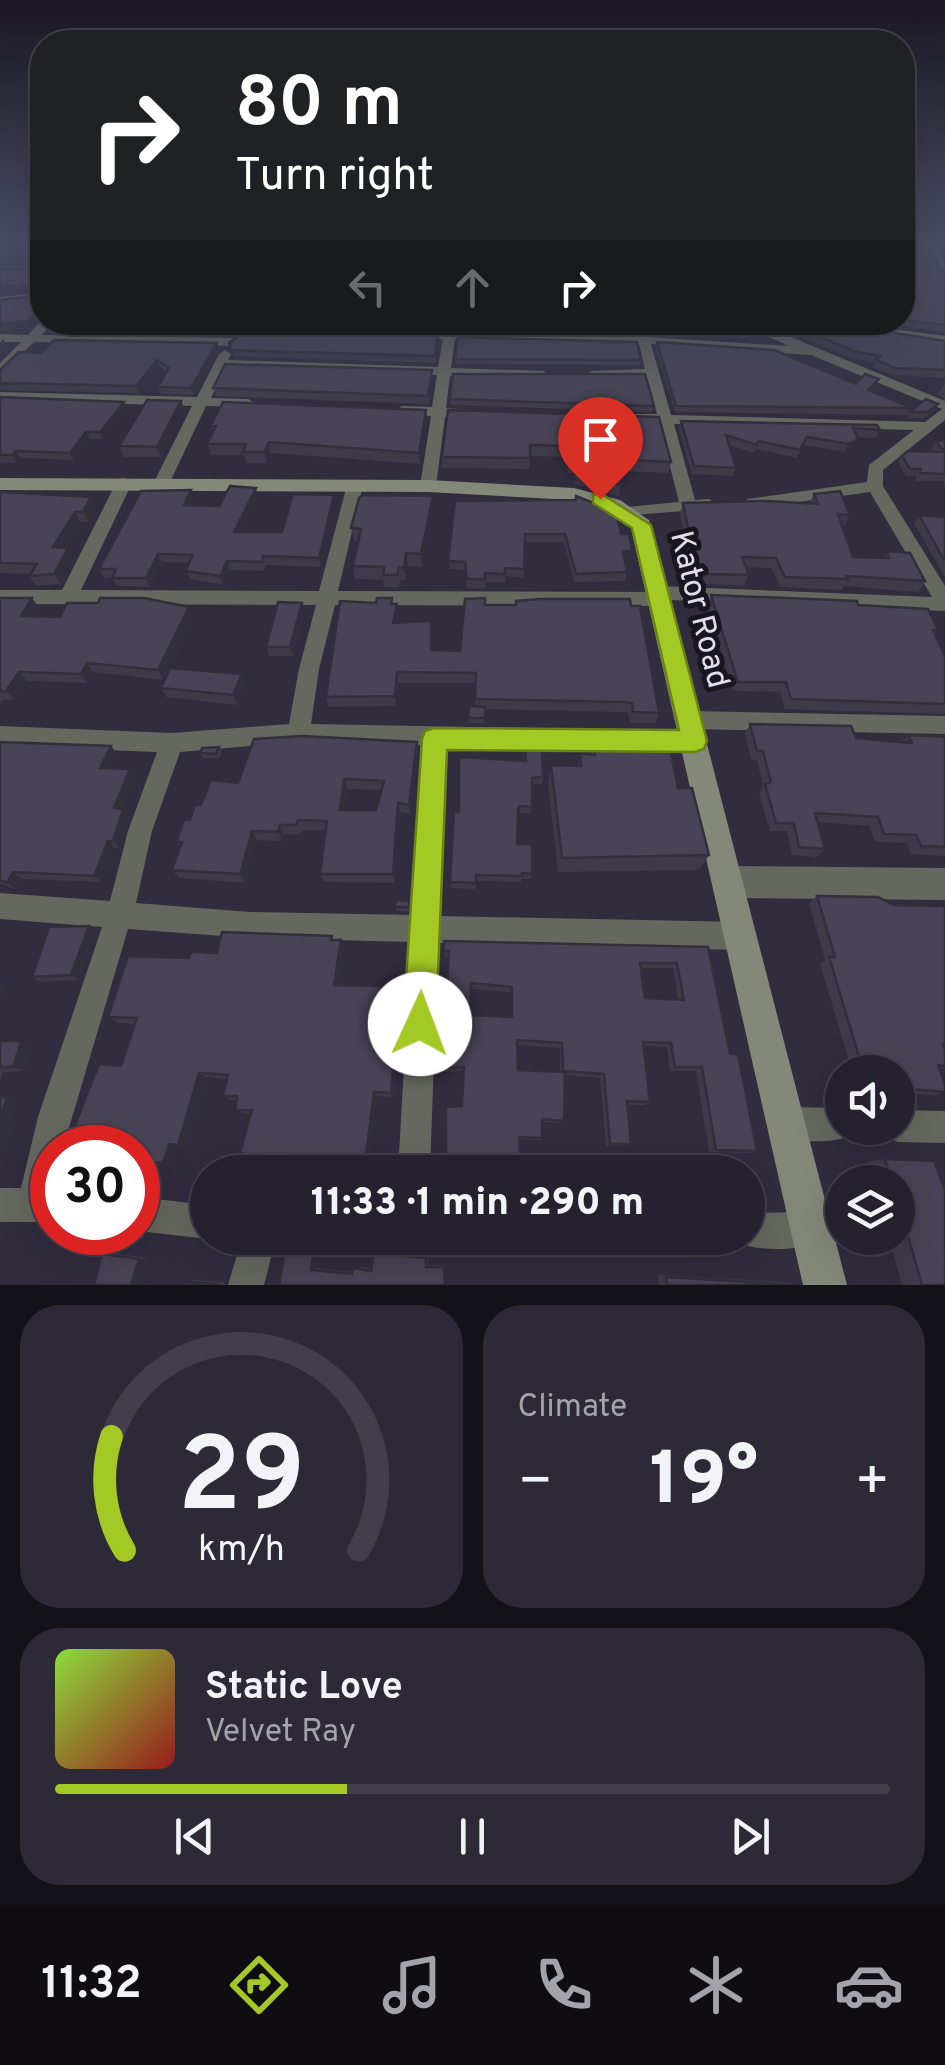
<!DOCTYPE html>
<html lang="en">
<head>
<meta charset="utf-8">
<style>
	body { margin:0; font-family:Overpass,sans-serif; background:#2d2936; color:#f1f3f6; height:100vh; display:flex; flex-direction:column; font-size:38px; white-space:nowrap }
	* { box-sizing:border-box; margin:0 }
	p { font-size:32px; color:#a3a3aa }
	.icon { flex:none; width:55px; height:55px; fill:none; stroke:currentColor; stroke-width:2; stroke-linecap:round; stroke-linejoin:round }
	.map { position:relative; height:1285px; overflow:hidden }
	.panel { display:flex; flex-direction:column; gap:20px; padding:20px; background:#141219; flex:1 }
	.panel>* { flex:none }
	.top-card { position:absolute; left:30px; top:30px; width:885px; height:305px; border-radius:40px; box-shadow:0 10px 40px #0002,0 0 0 2px #423e4a; background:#202124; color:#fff; overflow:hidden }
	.buttons { position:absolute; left:825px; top:1055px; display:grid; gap:20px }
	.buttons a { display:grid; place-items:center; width:90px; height:90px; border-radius:50%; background:#25212e; box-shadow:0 10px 40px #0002,0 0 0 2px #423e4a; font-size:50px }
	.speed { position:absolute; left:30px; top:1125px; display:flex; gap:20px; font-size:50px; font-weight:700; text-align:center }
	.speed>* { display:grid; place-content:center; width:130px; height:130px; border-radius:50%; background:#25212e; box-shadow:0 10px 40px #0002,0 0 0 2px #423e4a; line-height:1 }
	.speed .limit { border:15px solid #d22; background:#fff; color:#111 }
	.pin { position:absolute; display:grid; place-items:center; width:85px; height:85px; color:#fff; margin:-102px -42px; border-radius:50% 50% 50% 0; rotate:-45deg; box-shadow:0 0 10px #0007 }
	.pin .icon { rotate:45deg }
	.me { position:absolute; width:110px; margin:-55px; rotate:2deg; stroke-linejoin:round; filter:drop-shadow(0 0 8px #0008) }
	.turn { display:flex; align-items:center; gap:35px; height:210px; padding:0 40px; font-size:45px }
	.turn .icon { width:130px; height:130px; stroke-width:2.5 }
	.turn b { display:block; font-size:70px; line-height:85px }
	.lanes { display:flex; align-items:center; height:95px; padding:0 40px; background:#0003; justify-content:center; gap:50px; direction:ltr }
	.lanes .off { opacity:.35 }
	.big { font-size:75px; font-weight:800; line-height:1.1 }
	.panel .tile { flex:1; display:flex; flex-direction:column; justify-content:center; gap:15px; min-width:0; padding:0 35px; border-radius:40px; background:#2d2936 }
	.panel .dial { align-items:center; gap:0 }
	.dial svg { height:260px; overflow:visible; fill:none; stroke:#423e4a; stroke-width:7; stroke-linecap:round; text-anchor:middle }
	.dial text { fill:#f1f3f6; stroke:none }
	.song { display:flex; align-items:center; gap:30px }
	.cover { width:120px; height:120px; border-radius:15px; background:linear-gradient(135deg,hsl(90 70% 55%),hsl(0 70% 35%)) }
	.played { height:10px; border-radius:5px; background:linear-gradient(90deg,#a4c824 35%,#423e4a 35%) }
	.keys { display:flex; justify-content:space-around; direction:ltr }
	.heat { display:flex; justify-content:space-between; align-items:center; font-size:55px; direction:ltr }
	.panel .tiles { flex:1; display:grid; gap:20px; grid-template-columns:1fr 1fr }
	.tile:last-child { grid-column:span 2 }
	.trip { position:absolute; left:190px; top:1155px; width:575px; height:100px; border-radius:50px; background:#25212e; box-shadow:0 10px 40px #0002,0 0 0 2px #423e4a; font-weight:800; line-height:100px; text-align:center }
	.tab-bar { display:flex; height:160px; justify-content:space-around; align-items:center; background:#0f0d12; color:#a3a3aa }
	.tab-bar .icon { width:70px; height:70px }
	.tab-bar .current { color:#a4c824 }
	.tab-bar b { font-size:45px; color:#f1f3f6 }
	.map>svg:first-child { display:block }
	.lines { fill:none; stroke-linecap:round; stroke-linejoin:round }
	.minor { fill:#65685f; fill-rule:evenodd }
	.tertiary { fill:#65685f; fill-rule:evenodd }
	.secondary { fill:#838879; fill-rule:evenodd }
	.wall { fill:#3e3a4a; fill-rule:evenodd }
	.shaded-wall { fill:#322f3c }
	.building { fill:#484356; stroke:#322f3c; stroke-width:2.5; fill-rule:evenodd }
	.route { fill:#a4c824; stroke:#6b8217; stroke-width:2.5 }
	.labels { text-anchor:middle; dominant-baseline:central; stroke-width:10; stroke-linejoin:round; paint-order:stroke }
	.street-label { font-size:32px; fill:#e1deea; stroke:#18161e }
</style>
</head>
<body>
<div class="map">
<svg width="945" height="1285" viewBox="0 0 945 1285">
	<rect width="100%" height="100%" fill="#312c3e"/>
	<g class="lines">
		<path class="minor" d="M42,238V244L0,249V243Z
			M921,238H931L945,263V276L939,273Z
			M42,265V271L0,273V267Z
			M42,293V299L0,303V297Z
			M42,320V322H53L42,335L233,338L239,342L233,346L34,342L0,375V363L21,342H0V334L28,335Z
			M446,322H456V332L637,336L633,322H645L649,337L789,346L737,322H755L945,401V420L883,470V486L945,586V611L670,600L661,606L335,605L319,669L311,724L695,731L703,734L706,741L703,748L695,751L445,745L439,916L742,922L752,926L756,936L752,946L742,950L438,943L430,1172H398L411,942L250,938L128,929L63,1148H52V1222H0V1188H21L38,1117L102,927L0,919V893L110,901L128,831L157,752L0,746V726L172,733L289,724L299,669L316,605L0,604V590H62L118,479L124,478L132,483L81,590L319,591L347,485L355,480L363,485L338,591L650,592L659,586L932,597L870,492L748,509L740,504L748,499L867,482L869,465L914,430L674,424L695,500L709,499L717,504L709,509L621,516V508L627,507L679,502L659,423L631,422L624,418L631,414H657L647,377L592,379L585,375L592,371L645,369L639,344L455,339L451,368L543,371L550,375L543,379L450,376L446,408L473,410L480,414L473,418L445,417L436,486L428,491L420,486L431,416L402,414L395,410L402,406L432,407L437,375L225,368L211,398L248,399L255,403L248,407L206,406L170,482L162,487L154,482L192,406L0,400V392L197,397L219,354L225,350L231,354L228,360L438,367L443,339L243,334L237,330L243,326L444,331ZM651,344L811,355L942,409L925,422L671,415ZM299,742L422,745L413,915L250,912L136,903L152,831L180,752Z
			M892,329L945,336V344L888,336V330Z
			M690,711L945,716V734L690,729L682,726L679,720L682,714Z
			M787,1107L842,1108V1128H856L853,1135C833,1144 796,1143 776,1134L771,1123L776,1112Z
			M898,1110L945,1111V1143L898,1142L887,1137L883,1128H898Z
			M138,1197L208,1205V1238H212L208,1239L138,1231Z
			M811,1212L823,1217L828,1229L823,1241C800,1251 759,1252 736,1242L734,1238H748V1213Z
			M242,1238H276L264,1285H228Z"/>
		<path class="tertiary" d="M728,866L945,868V900L728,898L717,893L712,882L717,871Z"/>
		<path class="secondary" d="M0,478L428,480L574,488L620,500L649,520L847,1285H803L631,528L606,510L573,500L428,492L0,490Z"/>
	</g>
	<path class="wall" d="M42,238V316L30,327L0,331V300L42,295V290L0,293V269L39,268L42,261L0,263V249L42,240Z
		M902,238L939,268L945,270V332L872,322H902Z
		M935,238H945V255Z
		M50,322H243L236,327L241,331L439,343L435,363L234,356L229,343L237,337L233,334L70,332L68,329L53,328Z
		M253,322H443L441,327Z
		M458,322H633V326L632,332L460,328Z
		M647,322H745L760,329L758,336L746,333L744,339L652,333Z
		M766,322H826L945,341V378L892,375L873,367L875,362L851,358Z
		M657,342L856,384L879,379L870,391L913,408L912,411L938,404L935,410L924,418H907L909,415L675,412L656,348Z
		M217,343L219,349L194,395L161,394L158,387L167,372L160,367L139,393L0,390V370L41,353Z
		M455,359L641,360L640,365L455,364Z
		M432,370L429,404L216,396L213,388Z
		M945,384V399L937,394Z
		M0,397L127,409L103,439H90L74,460L20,458L16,463L0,462Z
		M450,399L654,406L652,412L450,405Z
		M181,401L185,412L161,457H124L119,446Z
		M448,410L671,462L668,473L625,471L621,479L619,496L575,484V473H568L567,457L530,456L529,469L442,468V457Z
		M427,421L420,464L271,453L267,463H246L244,455H211L207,444L213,432L211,425Z
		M681,421L880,430L876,438L857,437L854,447L844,452L803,445L797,458L756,449L754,453L729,445L736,468L733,476L692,474L679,429Z
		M945,440V485L942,481H915L917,476H906L898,463L902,456L934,452L931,448L935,441Z
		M0,492L97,506L89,522H80L65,548L74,558L61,584L36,586L29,576L31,574L0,573Z
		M814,494L850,515L844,526L842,525L853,557L884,558L887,553L925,581L918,592L844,586L842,590L780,587L771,568L746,567L749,575L744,586L702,584L701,578H692L680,514L683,503L809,504Z
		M334,495L336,504L321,567L266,565L264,571L230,570L223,585L190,579L186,571L189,563L162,562L150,587L117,586L112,578H104L99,569L195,499L192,505L219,506L258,497L241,532H282Z
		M455,501L621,534L632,550L629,558L625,560L627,572L625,581L574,582L564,542H525L524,578L505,576V583L485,582V588H467L465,570L449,569Z
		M433,509L422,567L408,566L406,580H400L399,587H384L383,580L355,579L353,566L358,541H354L351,528Z
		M919,515L945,517V578L914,523Z
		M711,595L858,605L938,630L935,634L945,656V714L785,709L780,692L733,691L707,605Z
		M0,598L39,608L34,616L60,617L189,607L193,617L164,680L93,672L88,683L27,681L15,700H3L0,704Z
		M392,598L393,604H397L399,615L397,623L431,650L460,651L485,605L659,713L656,723H630L628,713L621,712L485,709L484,723H468V718L475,707V683H398L396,706L328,707L326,697L376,603Z
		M302,603L304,612L293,656H269L266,647Z
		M242,674L246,684L238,705L166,697L161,688Z
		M750,724L856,738L901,742L908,735L945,737V856L911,854L907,843L875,842L869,826L818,822L825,849L817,857L792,855L787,831H770L759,793L763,786L757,760H751L745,734Z
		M594,740L678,788L709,855L699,870L558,872L548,782L551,765L577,766L580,754L590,755Z
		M0,742L117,754L111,768L136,777L123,809L129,817L120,848H115L102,882L22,879L17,890L0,883Z
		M525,746L543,777L542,784H532L531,813H519L518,815L517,844L532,874L531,879H522L521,882L476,881V889L451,888L459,812L525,761Z
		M219,747L222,752L219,759L203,758L200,753Z
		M418,752L410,814L400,812L395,883L324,882L320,874L326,830H302L300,835L284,834L282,841L257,840L245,883L179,878L172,870L180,847L176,842L190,820L201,805L238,783ZM347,789L382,790L376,810H344Z
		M817,896L894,905L945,906V1068L940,1069L945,1084V1092L935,1095L898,1093V1072H869L867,1064H850L820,964L825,960L809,903Z
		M410,905L409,911H396L395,907Z
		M89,926L96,932L79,980L41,982L32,977Z
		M332,936L334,940L344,948L339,985L382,986L384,993L382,1031L398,1037L393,1097L377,1096L369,1157L272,1156V1159L240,1153L251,1114L242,1113L235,1110L237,1100H231L223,1096L227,1079L207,1077L187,1147L179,1146L173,1165L138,1161L121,1066L135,1024L118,1023L108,1017L189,958Z
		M444,941L708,947L730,1054L757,1151L750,1153L709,1152L696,1071H670L667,1047L643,1046L650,1102L645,1105H627L631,1144L627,1146H606L600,1078L565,1075L564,1121L562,1123L542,1122V1138L541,1140L519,1139L521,1165L519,1166L447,1168L462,1106L464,1071L443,1072L442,1068L448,957H445ZM641,968H673L678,999L645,998ZM471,989L511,992V1017L470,1015ZM517,1045L560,1048V1072L518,1070Z
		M0,1041L34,1046L26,1071L3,1072L0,1080Z
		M885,1159L944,1191L945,1285H902L889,1238H898V1182H874L868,1161Z
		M293,1245L320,1246L317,1268L353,1272V1268L358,1267L372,1268L374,1254L378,1253L428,1257V1265H445L446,1285H279L286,1246Z
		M113,1253L150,1258L141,1285L102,1254Z
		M658,1275L786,1282L799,1285H659Z
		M195,1280L225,1282L224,1285L186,1282Z"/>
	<path class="shaded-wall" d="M39,283L42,289L0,293V287Z
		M39,310L42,316L30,327L0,331V324Z
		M3,339L7,346L0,357V344Z
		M217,343L219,349L194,395L191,388Z
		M157,360L160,367L139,393L136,386Z
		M181,401L185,412L161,457L157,447Z
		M124,402L127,409L103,439L100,432Z
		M426,410L427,421L420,464L419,453Z
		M86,432L90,439L74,460L70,453Z
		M858,439L854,447L844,452L848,444Z
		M269,442L271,453L267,463L264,452Z
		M16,451L20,458L16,463L12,455Z
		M628,460L625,471L618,483L620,472Z
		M256,488L258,497L237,541L234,532Z
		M191,490L195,499L187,514L184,505Z
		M334,495L336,504L321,567L319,558Z
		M433,496V509L422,567L421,554Z
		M91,497L97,506L89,522L83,512Z
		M75,512L80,522L59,557L53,547Z
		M68,548L74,558L61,584L54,574Z
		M632,550L629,558L621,561L623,552Z
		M406,553L408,566L406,580L404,568Z
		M158,554L162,562L150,587L146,578Z
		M227,561L230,570L223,585L220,576Z
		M32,598L39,608L28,626L21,616Z
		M302,603L304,612L293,656L290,647Z
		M397,604L399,615L395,634L393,623Z
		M189,607L193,617L164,680L158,670Z
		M87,663L93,672L88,683L81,674Z
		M19,672L27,681L15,700L6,691Z
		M397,672L398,683L396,706L395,696Z
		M242,674L246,684L238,705L233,695Z
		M417,742L418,752L410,814L409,805Z
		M111,746L117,754L107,776L100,768Z
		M130,769L136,777L123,809L129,817L120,848L113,841L114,808Z
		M344,779L347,789L343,819L340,810Z
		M398,803L400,812L395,883L393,874Z
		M280,825L284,834L282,841L278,832Z
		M252,831L257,840L245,883L240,874Z
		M108,841L115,848L102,882L94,876Z
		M13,872L22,879L17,890L7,883Z
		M89,926L96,932L79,980L71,975Z
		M341,940L344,948L338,992L334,985Z
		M0,981L9,986L0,1005Z
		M382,986L384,993L382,1036L379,1031Z
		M396,1032L398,1037L393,1097L391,1093Z
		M21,1041L34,1046L26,1071L13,1067Z
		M199,1073L207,1077L187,1147L178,1145Z
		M374,1092L377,1096L369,1157L366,1155Z
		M8,1097L21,1101L12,1122L18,1124L5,1155H0V1116Z
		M169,1144L179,1146L173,1165L163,1163Z
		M320,1246L317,1268L311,1270L314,1247Z
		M150,1258L141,1285H131L139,1259Z"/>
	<path class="building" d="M42,238V258L39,255L0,257V249L42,240Z
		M902,238H923L939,268L945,270V325L902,320Z
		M42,260V286L39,283L0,287V269L39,268Z
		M42,289V311L39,310L27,321L0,324V300L42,295Z
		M69,322H232L241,331L438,336L435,356L232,350L229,343L241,334L231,328L67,325Z
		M495,322H633V326Z
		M651,322H745L760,329L748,326L746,333L653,327Z
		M784,322H826L945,341V370L895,368L876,360L880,356L854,351Z
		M458,337L637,342L641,360L455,359Z
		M54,340L217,343L191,388L158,387L169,368L157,360L136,386L0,383V370L19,352L41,353Z
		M657,342L774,350L856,384L865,374L879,379L868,390L913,408L676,406Z
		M225,364L432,370L428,396L213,388Z
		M453,374H645L654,406L450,399Z
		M0,397L124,402L100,432H86L70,453L16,451L12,455H0Z
		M926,399L938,404L928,412H910Z
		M147,400L181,401L157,447L119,446Z
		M223,402L426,410L419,453L269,442L264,452H243L246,444H207L216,426L211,425Z
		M448,410L659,417L671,462L628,460L620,472L621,485L576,473V462H569L568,446L530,445V458L442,457Z
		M681,421L877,425L880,430L853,428L858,439L848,444L807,437L800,450L759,441L756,445L726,435L736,468L694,466Z
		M945,440V474L920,473L921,469H910L902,456L908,451L945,452L935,441Z
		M230,486L256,488L234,532H282L293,494L334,495L319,558L263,556L262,562L227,561L220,576L186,571L192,555L158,554L146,578H112L116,569H99L141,491L191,490L184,505L219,506Z
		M840,491L850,515L838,514L853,557L889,558L887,553L890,551L910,553L925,581L846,576L848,579L785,577L776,558L742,557L749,575L706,574L704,568L696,567L683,503L768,501L818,504L814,494Z
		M0,492L91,497L83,512H75L53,547L68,548L54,574L29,576L37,564L0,563Z
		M363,495L433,496L421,554L406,553L404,568L399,567L397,575H383L384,567L353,566L361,529L351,528L359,498Z
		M576,496L616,512L621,534H629L632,550L623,552L627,572L576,574L565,534H525L524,569L505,568V574L485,573V579H467L465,562L448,561L455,501L576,500Z
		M919,515L945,517V562Z
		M711,595L857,601L858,605L928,609L938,630H933L945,656V704L791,699L786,682H738Z
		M0,598H32L21,616L60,617L67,603H98L100,598H144L189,607L158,670L87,663L81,674L19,672L6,691H0Z
		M377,598H392L391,604H397L393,623L431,621V650L460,651L465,599L485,598V605H516V601L540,599H630L631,606H640L659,713L633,712L632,703L624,702L475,699L476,673L397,672L395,696L326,697L340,601L376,603Z
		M278,602L302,603L290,647H266Z
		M170,668L242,674L233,695L161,688Z
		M469,706L485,707V718H468Z
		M750,724L851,726L856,738L912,743L908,735L945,737V847L921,846L916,835L884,834L878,817L815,813L825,849L799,847L794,823H776L765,784L771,782L763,751H757Z
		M302,736L417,742L409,805L398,803L393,874H320L327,821L298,820L296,825H280L278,832L252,831L240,874L172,870L182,842H176L184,820H190L195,805H201L211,780L238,783L254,739ZM344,779L384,781L376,810H340Z
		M668,738L678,788H692L709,855L562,858L551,765L581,766L580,754L595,755L594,740Z
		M0,742L111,746L100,768L130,769L114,808L123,809L113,841H108L94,876L13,872L7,883L0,880Z
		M525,746H542L543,777L532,778V807L519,806L518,810L517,844H532V874L522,873V876L476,875V883L450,882L454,812H459V757L526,761Z
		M219,747L216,754L200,753L202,748Z
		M817,896L878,897L894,905L945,906V1044H943L945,1050V1066L938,1065L945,1084V1092L898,1088V1072H881L878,1060H860L829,957H835Z
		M396,900L409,901V907H395Z
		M89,926L71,975L32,977L49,927Z
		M222,932L332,936L331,940H341L334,985L382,986L379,1031L396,1032L391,1093L374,1092L366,1155L266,1154L265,1157L240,1153L252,1110H235L237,1096H223L228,1075L199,1073L178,1145L169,1144L163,1163L138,1160V1148H66L99,1064L121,1066L137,1018L108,1017L128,956L189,958L191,952L217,953Z
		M444,941L708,947L730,1054H738L757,1151L716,1150L702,1067H675L671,1043L643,1042L650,1102L627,1101L631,1144H610L604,1074L563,1071L562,1043L517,1040L518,1070L565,1072L564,1121L542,1119V1138L519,1137L521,1165L446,1166V1107L462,1106L464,1067L442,1068L449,951H444ZM640,963H677L684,1000L645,998ZM471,983L512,987V1017L470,1015Z
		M0,1041H21L13,1067H0Z
		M0,1097H8L0,1116Z
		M640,1158L697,1162L699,1172H642Z
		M885,1159L934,1161L945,1191V1285H922L898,1201V1182H892Z
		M286,1246L314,1247L311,1270L352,1274L353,1268L371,1271L374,1254L426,1258V1267H444L445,1285H279Z
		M102,1254L139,1259L131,1285H94Z
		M666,1277L799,1285H667Z
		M186,1282L217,1284L185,1285Z"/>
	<linearGradient id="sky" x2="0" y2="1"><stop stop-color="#1b1822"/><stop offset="0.57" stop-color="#484b63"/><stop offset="1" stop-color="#484b63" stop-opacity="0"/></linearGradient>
	<rect width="945" height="418" fill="url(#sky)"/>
	<path class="route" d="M600,493L651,525L707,741L704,749L695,752L447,750L436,1024L431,1035L420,1040L408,1035L403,1024L422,739L425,731L434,728L679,730L632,528L593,503V495Z"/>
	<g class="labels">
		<g class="street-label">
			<text transform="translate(698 610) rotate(76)">Kator Road</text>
		</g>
	</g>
</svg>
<div class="buttons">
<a><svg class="icon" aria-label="sound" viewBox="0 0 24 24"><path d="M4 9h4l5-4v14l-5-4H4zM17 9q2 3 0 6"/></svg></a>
<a><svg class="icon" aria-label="layers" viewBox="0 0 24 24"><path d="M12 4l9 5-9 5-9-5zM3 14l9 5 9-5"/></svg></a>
</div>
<div class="speed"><div class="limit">30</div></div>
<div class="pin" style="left:600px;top:499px;background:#d93025"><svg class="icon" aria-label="arrive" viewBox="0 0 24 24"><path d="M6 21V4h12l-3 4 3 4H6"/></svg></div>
<svg class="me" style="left:420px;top:1024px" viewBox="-20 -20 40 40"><circle r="19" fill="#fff"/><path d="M0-13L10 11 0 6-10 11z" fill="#a4c824"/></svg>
<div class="trip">11:33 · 1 min · 290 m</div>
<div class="top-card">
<div class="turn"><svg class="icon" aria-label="right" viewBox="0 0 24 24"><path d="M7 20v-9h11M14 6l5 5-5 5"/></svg><div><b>80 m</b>Turn right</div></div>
<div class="lanes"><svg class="icon off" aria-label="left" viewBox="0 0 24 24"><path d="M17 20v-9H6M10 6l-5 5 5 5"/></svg><svg class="icon off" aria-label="ahead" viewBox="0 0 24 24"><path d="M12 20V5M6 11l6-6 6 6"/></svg><svg class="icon" aria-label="right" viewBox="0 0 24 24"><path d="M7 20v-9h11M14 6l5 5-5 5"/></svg></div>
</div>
</div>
<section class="panel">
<div class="tiles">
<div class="tile dial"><svg viewBox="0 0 100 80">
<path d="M14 69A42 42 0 1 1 86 69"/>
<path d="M14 69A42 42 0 0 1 10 34" stroke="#a4c824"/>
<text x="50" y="56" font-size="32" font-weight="700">29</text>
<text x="50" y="72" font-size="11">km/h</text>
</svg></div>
<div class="tile"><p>Climate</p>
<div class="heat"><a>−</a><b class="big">19°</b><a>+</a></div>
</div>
<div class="tile">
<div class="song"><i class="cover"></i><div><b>Static Love</b><p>Velvet Ray</p></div></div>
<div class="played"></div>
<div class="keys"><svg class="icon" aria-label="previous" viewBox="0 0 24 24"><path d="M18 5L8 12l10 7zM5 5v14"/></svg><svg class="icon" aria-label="pause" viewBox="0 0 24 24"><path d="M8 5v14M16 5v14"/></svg><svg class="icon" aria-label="next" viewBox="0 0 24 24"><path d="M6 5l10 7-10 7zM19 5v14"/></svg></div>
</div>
</div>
</section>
<nav class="tab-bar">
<b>11:32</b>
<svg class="icon current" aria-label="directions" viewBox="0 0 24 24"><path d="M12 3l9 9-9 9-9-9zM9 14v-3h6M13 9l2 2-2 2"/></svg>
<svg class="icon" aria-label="music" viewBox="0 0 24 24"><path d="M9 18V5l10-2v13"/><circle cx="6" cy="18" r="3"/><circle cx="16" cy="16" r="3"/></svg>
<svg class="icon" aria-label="phone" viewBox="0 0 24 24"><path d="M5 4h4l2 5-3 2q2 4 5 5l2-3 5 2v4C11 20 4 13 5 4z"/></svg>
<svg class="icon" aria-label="climate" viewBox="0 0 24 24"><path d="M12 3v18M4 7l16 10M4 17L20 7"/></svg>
<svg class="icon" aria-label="car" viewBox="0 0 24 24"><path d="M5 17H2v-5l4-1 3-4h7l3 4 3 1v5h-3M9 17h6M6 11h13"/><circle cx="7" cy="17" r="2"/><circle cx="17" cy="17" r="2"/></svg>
</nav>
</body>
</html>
